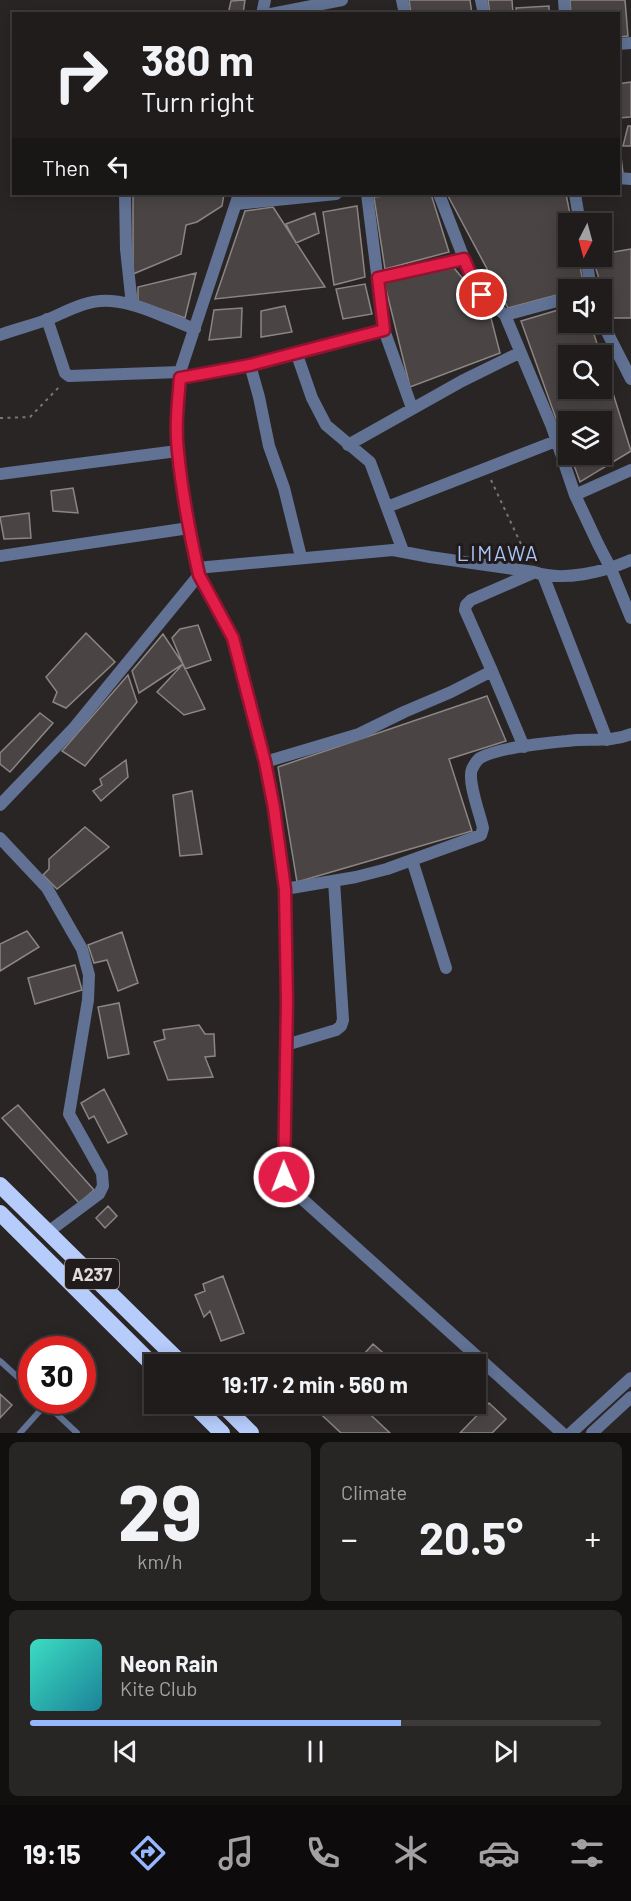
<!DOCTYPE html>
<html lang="en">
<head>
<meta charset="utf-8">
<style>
	body { margin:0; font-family:Barlow,sans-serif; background:#282525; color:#f1f3f6; height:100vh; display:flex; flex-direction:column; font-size:22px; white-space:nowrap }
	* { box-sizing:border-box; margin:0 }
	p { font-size:20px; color:#a2a1a3 }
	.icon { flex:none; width:33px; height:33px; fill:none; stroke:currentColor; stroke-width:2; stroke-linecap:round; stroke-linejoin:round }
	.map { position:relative; height:1433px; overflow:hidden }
	.side { display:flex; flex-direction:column; gap:9px; padding:9px; background:#120f0f; flex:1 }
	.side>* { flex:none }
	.guide { position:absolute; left:12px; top:12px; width:608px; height:183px; border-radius:0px; box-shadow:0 3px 15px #0003,0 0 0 2px #3d3a3b; background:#201c1c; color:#f1f3f6; overflow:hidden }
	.needle { width:39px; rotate:186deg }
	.fabs { position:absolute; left:558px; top:213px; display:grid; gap:12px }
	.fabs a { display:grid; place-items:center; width:54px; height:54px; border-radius:0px; background:#201c1c; box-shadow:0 3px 15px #0003,0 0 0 2px #3d3a3b; font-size:30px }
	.speed { position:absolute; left:18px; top:1336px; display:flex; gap:12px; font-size:30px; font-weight:700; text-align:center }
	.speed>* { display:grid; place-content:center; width:78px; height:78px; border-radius:50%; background:#201c1c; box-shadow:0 3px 15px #0003,0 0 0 2px #3d3a3b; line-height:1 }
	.speed .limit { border:9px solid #d22; background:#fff; color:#111 }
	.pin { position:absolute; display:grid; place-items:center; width:51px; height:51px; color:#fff; margin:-26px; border:3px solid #fff; border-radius:50%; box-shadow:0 2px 6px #0007 }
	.me { position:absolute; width:66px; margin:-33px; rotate:359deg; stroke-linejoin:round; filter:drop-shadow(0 0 4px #0008) }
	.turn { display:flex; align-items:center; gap:21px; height:126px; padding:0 30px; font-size:27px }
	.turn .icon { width:78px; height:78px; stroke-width:2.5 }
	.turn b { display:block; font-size:42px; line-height:51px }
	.then { display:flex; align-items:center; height:57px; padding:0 30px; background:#0003; gap:12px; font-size:22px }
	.big { font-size:45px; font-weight:700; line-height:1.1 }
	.side .card { flex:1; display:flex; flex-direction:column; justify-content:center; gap:9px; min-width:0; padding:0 21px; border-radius:9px; background:#282525 }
	.side .dial { align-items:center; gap:0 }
	.dial b { font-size:78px; line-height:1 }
	.song { display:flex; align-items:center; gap:18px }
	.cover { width:72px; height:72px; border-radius:9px; background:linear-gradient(135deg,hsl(170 70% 55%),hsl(190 70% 35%)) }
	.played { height:6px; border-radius:3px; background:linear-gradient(90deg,#96b6fd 65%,#3d3a3b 65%) }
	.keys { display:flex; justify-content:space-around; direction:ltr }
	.heat { display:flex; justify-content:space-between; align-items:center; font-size:33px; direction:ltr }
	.side .tiles { flex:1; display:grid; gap:9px; grid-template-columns:1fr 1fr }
	.card:last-child { grid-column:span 2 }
	.trip { position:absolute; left:144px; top:1354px; width:342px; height:60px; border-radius:0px; background:#201c1c; box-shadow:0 3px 15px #0003,0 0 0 2px #3d3a3b; font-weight:700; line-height:60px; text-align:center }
	.tab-bar { display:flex; height:96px; justify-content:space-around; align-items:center; background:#0d0b0b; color:#a2a1a3 }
	.tab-bar .icon { width:42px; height:42px }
	.tab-bar .on { color:#96b6fd }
	.tab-bar b { font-size:27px; color:#f1f3f6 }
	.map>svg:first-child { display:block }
	.building { fill:#4a4544; stroke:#8b8584; stroke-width:1.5 }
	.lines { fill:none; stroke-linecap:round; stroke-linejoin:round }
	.path { stroke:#7b7676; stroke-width:2; stroke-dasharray:3 4.5; stroke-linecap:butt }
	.service { stroke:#617294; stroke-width:6 }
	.minor { stroke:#617294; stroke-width:12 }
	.trunk { stroke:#b6ccfb; stroke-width:16 }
	.route-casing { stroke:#92132f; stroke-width:15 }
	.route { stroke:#e11d48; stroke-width:10 }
	.labels { text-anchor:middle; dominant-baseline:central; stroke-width:6; stroke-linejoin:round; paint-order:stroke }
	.shield { fill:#211c1b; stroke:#a7a2a1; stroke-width:1.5 }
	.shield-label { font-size:18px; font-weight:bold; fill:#e0dcdb }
	.neighbourhood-label { font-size:21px; letter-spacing:1.5px; fill:#abc4f9; stroke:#211c1b }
</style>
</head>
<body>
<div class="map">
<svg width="631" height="1433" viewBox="0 0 631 1433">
	<rect width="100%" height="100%" fill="#2a2525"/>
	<path class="building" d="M245,0L243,14H228L231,1Z
		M409,0H470L472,14H411Z
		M488,0H512L513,14H490Z
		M570,0H625L628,36L618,37V14H571Z
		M549,6V14H517L516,8Z
		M631,82V117L618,118V84Z
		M628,126H631V146H623Z
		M618,157H621L623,173L618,172Z
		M133,194H224L222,206L197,222L186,225L181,254L133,274Z
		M405,194H431L449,252L385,269L374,197Z
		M447,194H566L572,224H568V256H578L584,287L568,290V292L508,308Z
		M357,206L365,277L334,285L323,212Z
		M273,207L325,287L215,299L245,211Z
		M315,213L319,233L296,243L286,224Z
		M631,249V318H611L592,256H602V254Z
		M454,268L489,310L500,353L410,387L384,281Z
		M196,273L185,318L138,301V287Z
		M365,284L372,314L343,319L336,289Z
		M285,306L292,332L261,337V311Z
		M568,307V322H590L601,356H568V388H602V358L631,451L580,482L570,454H602V422H568V452L521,321Z
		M242,308L241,337L209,340L214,310Z
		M73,488L78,513L53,511L51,491Z
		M29,513L31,538L4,539L0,517Z
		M198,625L211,660L185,669L172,638L180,629Z
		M86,633L115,662L66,708L53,702L57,692L46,677Z
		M163,634L183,664L139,693L132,671Z
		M183,664L205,709L184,715L157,692Z
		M128,675L137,702L85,766L62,751Z
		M487,696L506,741L449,759L472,831L297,882L278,767Z
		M40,713L53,723L10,772L0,764V753Z
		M126,760L128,777L101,801L93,791L102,785L100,779Z
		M192,791L202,854L180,856L173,795Z
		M85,827L109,847L57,889L43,875L49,869V859Z
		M27,931L39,947L0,971V944Z
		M122,932L138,983L118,991L107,960L94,963L88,945Z
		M75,965L82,990L35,1004L28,978Z
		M119,1003L129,1054L108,1058L98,1007Z
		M199,1025L205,1034H214L215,1056L205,1057L213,1077L168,1080L154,1042L165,1039L163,1030Z
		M104,1089L127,1134L108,1143L94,1116L89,1119L81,1103Z
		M18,1105L94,1190L79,1203L2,1118Z
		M108,1206L117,1216L105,1228L96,1218Z
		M223,1276L244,1333L221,1341L210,1311L204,1317L195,1295L205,1291L203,1284Z
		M373,1344L397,1365H354Z
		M0,1394L12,1405L0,1418Z
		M489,1403L506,1419L492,1433H460Z
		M310,1404H359L390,1433H341Z"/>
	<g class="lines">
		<path class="path" d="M0,418L30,417L61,385
			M491,480L528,559"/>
		<path class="service" d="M0,1361L32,1390
			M43,1401L77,1433
			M20,1433L46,1404"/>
		<path class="minor" d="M402,0L405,14
			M481,0L484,14
			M564,0L565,14
			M262,14L265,0
			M271,14L342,0
			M618,44L631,43
			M618,178L631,179
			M125,194L126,249L132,305
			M239,194L180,372L177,414V451L189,528L199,575L233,637L265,762L274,808L285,889L287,1002L284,1177L290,1188L562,1433
			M367,194L384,330L412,408
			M439,194L475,287L482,295L505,315
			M575,194L580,224
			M237,204L336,194
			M586,256L591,290
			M378,278L464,259
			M568,298L505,315L552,427L575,495L598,544L611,569L631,618
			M602,318L608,334L631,379
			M47,319L65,373L69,376L180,372
			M0,335C16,329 33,325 49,319C69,310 88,299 111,301C139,303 168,319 195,329
			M296,352L312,398L326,425L370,462L403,551
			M250,365L259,397L269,446L284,488L301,557
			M180,378L250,365L384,330
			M348,445L462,381L519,353
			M0,474L177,451
			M575,495L631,470
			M387,507L556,441
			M0,556L189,528
			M197,568L393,550L430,557L534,572C563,582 604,572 631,560
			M543,575L607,740
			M492,671L465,610L466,605L471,600L533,573
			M265,762L359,734L404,712L451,692L492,671L524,747
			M0,805L73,729L199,575
			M0,838L47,888L82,949L89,975L88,1000L69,1114L102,1173L103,1186L99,1194L48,1232
			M412,860L446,968
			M285,889L356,877L387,869L481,835L483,828C480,814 467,781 472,769C474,765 477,760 480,758C500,747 544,743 567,741C589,738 610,743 631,734
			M286,1045L336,1030L341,1026L343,1020L334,881
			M571,1433L631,1378
			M592,1433L631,1397"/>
		<path class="trunk" d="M0,1185L183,1365
			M0,1213L154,1366
			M193,1404L222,1433
			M222,1404L251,1433"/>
	</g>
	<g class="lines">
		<g class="route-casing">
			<path id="route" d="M284,1177L287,1002L285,889L274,808L265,762L233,638L199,575C190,535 182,493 178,452C175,427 178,402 180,378L250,365L384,330L378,278L464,259L476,287L482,295"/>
		</g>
		<use href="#route" class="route"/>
	</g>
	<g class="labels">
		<rect class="shield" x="65" y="1259" width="54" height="30" rx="4.5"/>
		<g class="shield-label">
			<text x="92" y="1274">A237</text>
		</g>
		<g class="neighbourhood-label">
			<text x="498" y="552">LIMAWA</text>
		</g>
	</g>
</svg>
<div class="fabs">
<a><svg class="needle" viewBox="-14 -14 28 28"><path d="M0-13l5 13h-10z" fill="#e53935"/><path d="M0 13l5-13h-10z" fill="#a2a1a3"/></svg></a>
<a><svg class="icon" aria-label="sound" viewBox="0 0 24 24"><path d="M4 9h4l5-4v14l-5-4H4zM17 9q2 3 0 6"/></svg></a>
<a><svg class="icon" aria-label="search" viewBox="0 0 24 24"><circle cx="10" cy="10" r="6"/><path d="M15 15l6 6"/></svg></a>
<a><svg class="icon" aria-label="layers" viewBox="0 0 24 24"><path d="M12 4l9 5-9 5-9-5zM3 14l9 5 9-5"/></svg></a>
</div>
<div class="speed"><div class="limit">30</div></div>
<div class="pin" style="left:482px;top:295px;background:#d93025"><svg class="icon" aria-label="arrive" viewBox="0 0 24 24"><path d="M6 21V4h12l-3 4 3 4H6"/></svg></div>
<svg class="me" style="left:284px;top:1177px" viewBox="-20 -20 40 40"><circle r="17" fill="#e11d48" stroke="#fff" stroke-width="3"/><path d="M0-11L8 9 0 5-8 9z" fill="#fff"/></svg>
<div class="trip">19:17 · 2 min · 560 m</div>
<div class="guide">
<div class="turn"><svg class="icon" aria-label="right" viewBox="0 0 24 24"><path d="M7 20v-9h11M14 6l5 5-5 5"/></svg><div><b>380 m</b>Turn right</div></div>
<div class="then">Then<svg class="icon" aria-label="left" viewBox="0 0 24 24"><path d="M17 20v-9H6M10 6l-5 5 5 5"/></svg></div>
</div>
</div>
<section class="side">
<div class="tiles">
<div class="card dial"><b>29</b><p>km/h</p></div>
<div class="card"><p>Climate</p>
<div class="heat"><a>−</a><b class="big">20.5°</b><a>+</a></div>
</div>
<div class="card">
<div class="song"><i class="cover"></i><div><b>Neon Rain</b><p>Kite Club</p></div></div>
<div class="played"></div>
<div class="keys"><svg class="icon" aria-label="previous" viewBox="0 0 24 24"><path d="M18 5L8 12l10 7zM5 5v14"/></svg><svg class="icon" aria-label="pause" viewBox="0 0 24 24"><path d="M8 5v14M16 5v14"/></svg><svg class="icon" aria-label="next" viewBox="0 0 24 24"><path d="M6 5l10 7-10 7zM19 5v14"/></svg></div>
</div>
</div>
</section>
<nav class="tab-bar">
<b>19:15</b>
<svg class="icon on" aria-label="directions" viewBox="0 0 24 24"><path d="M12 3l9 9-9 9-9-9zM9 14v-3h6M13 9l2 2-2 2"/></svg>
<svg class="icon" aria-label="music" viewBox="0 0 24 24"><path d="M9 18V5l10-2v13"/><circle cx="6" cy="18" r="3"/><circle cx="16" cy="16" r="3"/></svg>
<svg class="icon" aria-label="phone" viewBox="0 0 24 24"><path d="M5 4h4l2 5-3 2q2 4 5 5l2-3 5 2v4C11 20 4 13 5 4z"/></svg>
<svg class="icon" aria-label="climate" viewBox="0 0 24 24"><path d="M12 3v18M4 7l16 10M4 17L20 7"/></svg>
<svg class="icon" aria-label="car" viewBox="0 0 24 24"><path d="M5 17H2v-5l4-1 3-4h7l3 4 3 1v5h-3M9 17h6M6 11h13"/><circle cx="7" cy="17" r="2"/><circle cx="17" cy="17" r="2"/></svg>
<svg class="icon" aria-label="filters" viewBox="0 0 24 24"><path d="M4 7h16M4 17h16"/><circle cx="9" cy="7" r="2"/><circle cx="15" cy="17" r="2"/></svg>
</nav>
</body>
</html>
